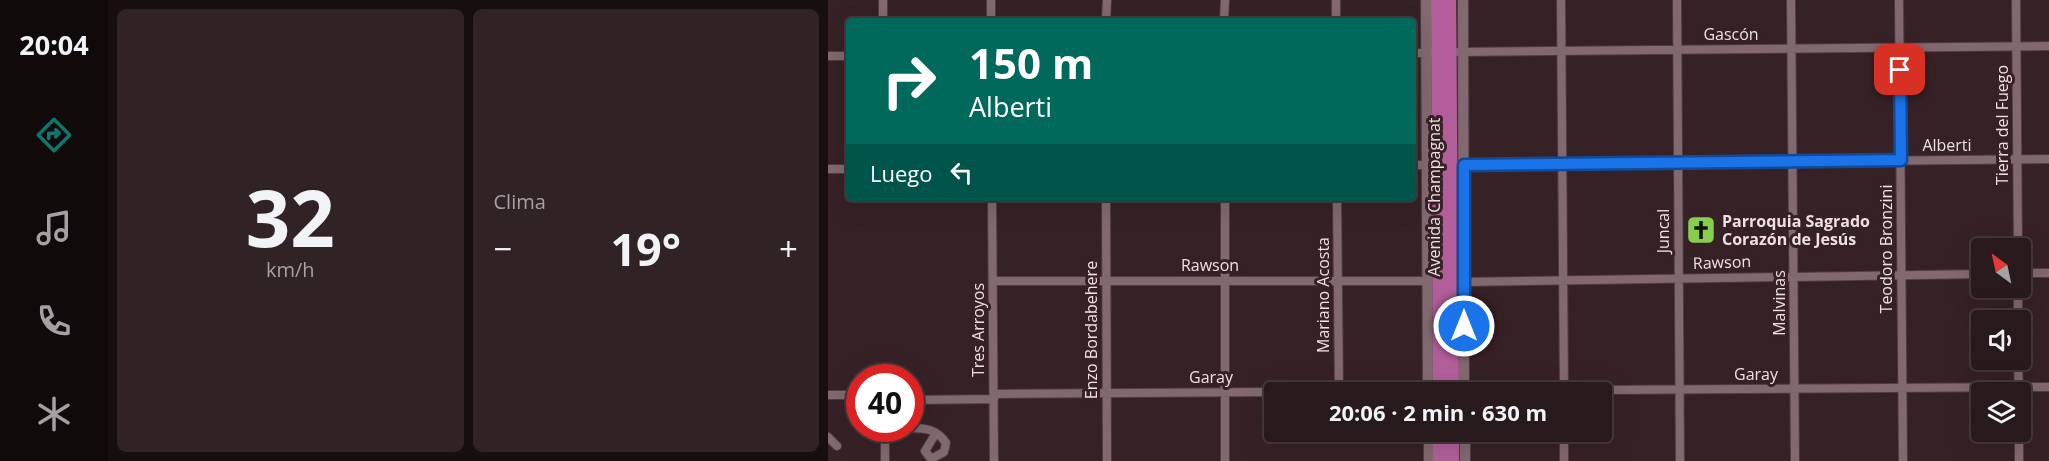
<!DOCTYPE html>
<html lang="es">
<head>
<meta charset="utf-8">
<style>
	body { margin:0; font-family:"Open Sans",sans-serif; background:#302225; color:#f1f3f6; height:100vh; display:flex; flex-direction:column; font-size:22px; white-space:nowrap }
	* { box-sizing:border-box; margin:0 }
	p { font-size:20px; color:#a5a0a3 }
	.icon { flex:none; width:33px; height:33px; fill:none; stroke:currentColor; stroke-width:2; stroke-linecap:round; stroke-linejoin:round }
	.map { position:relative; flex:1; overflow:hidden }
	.sheet { display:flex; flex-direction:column; gap:9px; padding:9px; background:#160e0f; width:720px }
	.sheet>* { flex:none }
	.hud { position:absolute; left:18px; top:18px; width:570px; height:183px; border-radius:6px; box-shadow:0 6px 24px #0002,0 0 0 2px #44383b; background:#00695c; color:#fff; overflow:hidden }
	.needle { width:39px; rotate:327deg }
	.tools { position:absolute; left:1143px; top:238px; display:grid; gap:12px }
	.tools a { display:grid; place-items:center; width:60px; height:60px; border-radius:6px; background:#28191c; box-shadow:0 6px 24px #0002,0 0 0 2px #44383b; font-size:30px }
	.speed { position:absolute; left:18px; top:364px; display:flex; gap:12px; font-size:30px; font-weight:700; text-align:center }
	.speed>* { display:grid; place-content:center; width:78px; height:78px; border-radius:50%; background:#28191c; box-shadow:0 6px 24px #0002,0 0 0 2px #44383b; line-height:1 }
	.speed .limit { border:9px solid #d22; background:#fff; color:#111 }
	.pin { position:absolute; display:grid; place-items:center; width:51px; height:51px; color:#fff; margin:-26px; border-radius:12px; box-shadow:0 3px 9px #0006 }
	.me { position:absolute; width:66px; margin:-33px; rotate:0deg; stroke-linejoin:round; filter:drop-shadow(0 0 4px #0008) }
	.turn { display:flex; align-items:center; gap:21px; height:126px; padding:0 24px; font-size:27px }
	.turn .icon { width:78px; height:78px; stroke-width:2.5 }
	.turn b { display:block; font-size:42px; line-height:51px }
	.then { display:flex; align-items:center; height:57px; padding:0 24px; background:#0003; gap:12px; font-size:22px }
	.big { font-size:45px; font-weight:700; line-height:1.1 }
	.sheet .card { flex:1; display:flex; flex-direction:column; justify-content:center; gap:9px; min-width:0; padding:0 21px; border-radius:9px; background:#302225 }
	.sheet .dial { align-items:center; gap:0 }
	.dial b { font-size:78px; line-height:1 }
	.heat { display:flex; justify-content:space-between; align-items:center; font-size:33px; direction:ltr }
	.sheet .tiles { flex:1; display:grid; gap:9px; grid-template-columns:repeat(2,1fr) }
	.trip { position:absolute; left:436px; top:382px; width:348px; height:60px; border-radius:6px; background:#28191c; box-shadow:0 6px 24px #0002,0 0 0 2px #44383b; font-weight:700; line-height:60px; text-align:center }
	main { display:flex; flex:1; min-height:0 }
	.dock { display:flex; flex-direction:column; width:108px; justify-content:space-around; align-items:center; background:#100a0b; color:#a5a0a3 }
	.dock .icon { width:42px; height:42px }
	.dock .selected { color:#0f766e }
	.dock b { font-size:27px; color:#f1f3f6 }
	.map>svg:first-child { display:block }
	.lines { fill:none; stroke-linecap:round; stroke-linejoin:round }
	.minor-casing { stroke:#4f3d42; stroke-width:10 }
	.tertiary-casing { stroke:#4f3d42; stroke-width:12 }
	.trunk-casing { stroke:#4f3d42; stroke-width:15 }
	.minor { stroke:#82696f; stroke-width:8 }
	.tertiary { stroke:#82696f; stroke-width:10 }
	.trunk { stroke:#b25e9a; stroke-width:14 }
	.route-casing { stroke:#114b97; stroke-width:15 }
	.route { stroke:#1a73e8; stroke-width:10 }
	.labels { text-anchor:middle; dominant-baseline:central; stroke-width:6; stroke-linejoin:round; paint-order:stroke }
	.street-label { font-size:16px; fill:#efe0e3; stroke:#362126 }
	.poi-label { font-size:16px; font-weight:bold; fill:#efe0e3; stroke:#362126; text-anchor:start }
</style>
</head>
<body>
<main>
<nav class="dock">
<b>20:04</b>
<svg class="icon selected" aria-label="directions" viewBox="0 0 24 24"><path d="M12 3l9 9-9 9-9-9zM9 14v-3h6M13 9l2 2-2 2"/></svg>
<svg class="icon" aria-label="music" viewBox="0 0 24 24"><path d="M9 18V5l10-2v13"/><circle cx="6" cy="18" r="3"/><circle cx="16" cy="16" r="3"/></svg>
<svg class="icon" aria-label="phone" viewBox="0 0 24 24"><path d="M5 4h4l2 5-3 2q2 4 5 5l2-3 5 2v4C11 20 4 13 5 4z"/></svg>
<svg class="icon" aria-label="climate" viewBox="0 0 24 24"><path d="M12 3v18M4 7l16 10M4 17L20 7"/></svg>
</nav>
<section class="sheet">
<div class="tiles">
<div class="card dial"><b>32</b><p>km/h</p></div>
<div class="card"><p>Clima</p>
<div class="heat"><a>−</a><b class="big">19°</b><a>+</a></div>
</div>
</div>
</section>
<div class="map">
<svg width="1221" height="461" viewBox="0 0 1221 461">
	<rect width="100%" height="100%" fill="#362126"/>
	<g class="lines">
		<g class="minor-casing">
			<path id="minor" d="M55,0V21
				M163,0V21
				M508,0V21
				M733,0L736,393
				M849,0L852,461
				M963,0L967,461
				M1071,0L1075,461
				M1188,0L1190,249
				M278,21L279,0
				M396,21L397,0
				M630,52L1221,46
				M585,53H603
				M0,56H21
				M585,165H603
				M618,165L1221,159
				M0,169H21
				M164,198L166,461
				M278,198L279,461
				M397,198V461
				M509,198L511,391
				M1192,273H1221
				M165,281H598
				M636,282L1154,274
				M1190,288V321
				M1190,360L1191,393
				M636,391L1221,387
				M166,394L600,391
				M0,395H32
				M82,400L166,399
				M82,428C97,428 109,429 118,443L116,452L103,459L97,451L108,433
				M736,432V461
				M1191,432V461
				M0,437L9,446
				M57,461V429"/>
		</g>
		<g class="tertiary-casing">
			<path id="tertiary" d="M598,0L600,393
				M635,0L636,393
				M601,432V461
				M637,432V461"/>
		</g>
		<g class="trunk-casing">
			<path id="trunk" d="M610,0L612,393
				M621,0L624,393
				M612,432V461
				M624,432V461"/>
		</g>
		<use href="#minor" class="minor"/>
		<use href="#tertiary" class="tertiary"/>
		<use href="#trunk" class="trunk"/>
	</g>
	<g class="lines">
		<g class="route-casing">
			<path id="route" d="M636,326V165L1073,160L1072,70"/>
		</g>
		<use href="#route" class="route"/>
	</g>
	<defs>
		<g id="church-square" transform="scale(1.5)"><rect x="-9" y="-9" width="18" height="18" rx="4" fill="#85cf4d" stroke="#362126"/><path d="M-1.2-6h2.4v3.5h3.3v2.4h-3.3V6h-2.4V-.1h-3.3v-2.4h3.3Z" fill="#111"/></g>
	</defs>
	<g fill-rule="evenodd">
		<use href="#church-square" x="873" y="230"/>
	</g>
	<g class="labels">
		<g class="street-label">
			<text x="903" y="34">Gascón</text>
			<text transform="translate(1174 125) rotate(-90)">Tierra del Fuego</text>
			<text x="1119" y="145">Alberti</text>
			<text transform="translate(606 197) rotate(-90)">Avenida Champagnat</text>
			<text transform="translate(835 231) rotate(-90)">Juncal</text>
			<text transform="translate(1058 249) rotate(-90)">Teodoro Bronzini</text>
			<text transform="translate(894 262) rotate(-2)">Rawson</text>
			<text x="382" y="265">Rawson</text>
			<text transform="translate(495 295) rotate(-90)">Mariano Acosta</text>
			<text transform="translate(951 303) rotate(-90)">Malvinas</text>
			<text transform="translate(150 330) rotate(-90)">Tres Arroyos</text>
			<text transform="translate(263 330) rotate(-90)">Enzo Bordabehere</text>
			<text x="928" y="374">Garay</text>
			<text x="383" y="377">Garay</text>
		</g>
		<g class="poi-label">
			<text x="894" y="221">Parroquia Sagrado<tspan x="894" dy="18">Corazón de Jesús</tspan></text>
		</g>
	</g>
</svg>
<div class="tools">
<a><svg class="needle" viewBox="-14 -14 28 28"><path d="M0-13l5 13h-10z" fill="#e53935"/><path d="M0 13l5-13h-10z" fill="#a5a0a3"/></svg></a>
<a><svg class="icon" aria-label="sound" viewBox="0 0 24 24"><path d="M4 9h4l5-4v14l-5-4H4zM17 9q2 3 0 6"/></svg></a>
<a><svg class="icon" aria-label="layers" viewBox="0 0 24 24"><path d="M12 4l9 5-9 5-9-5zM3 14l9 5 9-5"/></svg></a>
</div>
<div class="speed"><div class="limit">40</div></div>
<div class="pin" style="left:1072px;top:70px;background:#d93025"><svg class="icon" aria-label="arrive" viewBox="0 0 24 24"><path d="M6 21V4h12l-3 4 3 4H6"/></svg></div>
<svg class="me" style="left:636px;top:326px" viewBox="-20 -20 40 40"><circle r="17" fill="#1a73e8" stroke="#fff" stroke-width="3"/><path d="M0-11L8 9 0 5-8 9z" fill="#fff"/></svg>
<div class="trip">20:06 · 2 min · 630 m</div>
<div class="hud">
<div class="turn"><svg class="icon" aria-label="right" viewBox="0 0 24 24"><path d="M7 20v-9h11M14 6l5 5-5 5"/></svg><div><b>150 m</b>Alberti</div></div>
<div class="then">Luego<svg class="icon" aria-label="left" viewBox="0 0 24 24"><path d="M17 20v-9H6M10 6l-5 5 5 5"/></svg></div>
</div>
</div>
</main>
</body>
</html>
